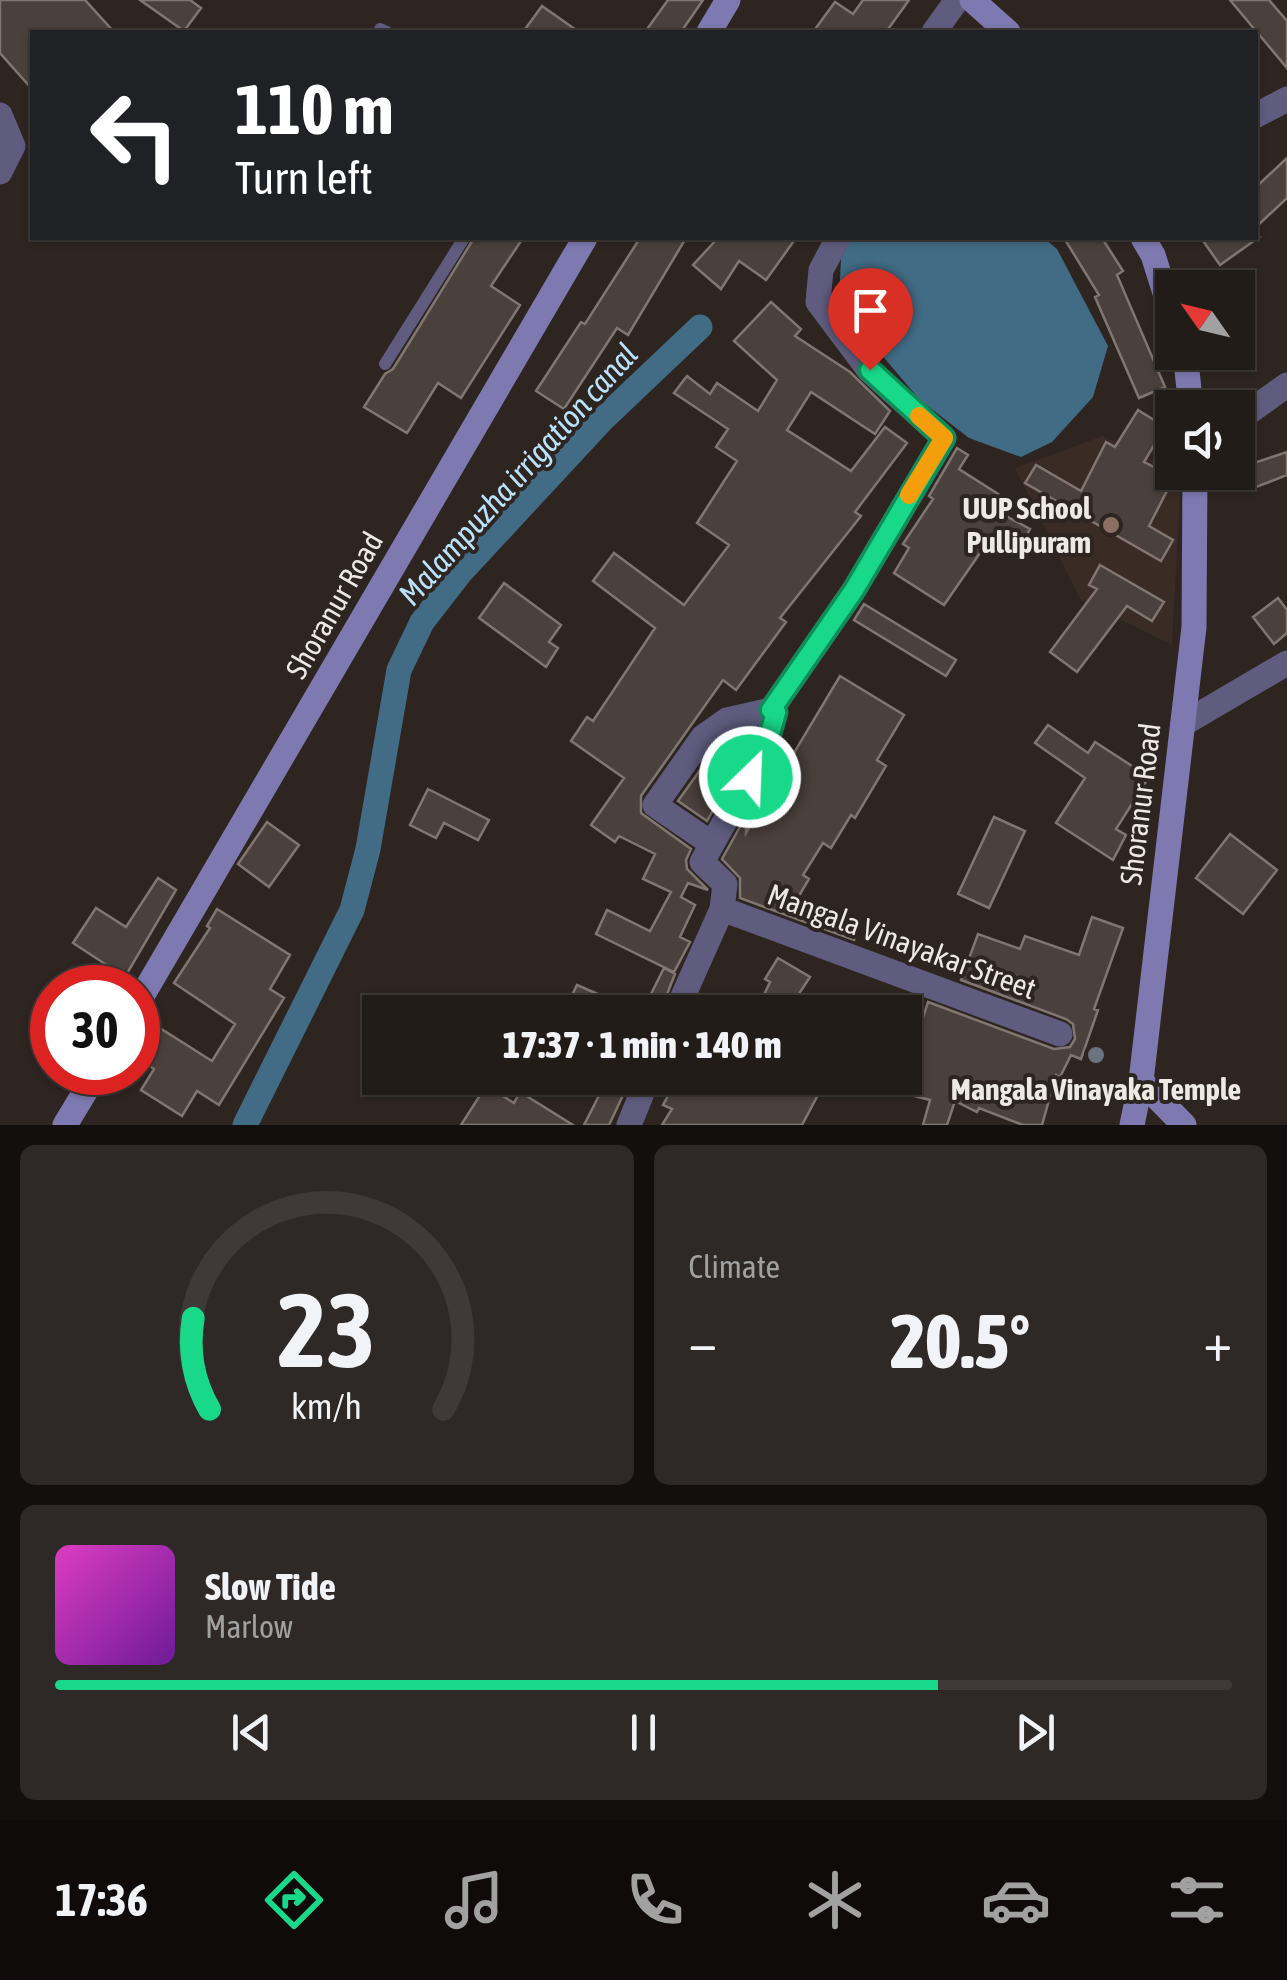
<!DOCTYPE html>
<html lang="en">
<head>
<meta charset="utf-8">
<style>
	body { margin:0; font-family:"Asap Condensed",sans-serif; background:#2e2926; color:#f1f3f6; height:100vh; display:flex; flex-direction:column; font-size:38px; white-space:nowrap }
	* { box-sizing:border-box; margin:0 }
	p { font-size:32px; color:#a2a1a2 }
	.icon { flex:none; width:55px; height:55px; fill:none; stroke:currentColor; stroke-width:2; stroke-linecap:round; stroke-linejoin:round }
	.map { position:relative; height:1125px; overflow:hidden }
	.drawer { display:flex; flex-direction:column; gap:20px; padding:20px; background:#130f0e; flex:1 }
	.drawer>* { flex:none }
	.banner { position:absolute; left:30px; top:30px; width:1228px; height:210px; border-radius:0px; box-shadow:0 2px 8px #0004,0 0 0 2px #3f3a38; background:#202124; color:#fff; overflow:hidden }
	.needle { width:65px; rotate:304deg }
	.fabs { position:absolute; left:1155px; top:270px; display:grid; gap:20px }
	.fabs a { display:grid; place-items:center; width:100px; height:100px; border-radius:0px; background:#221c19; box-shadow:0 2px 8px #0004,0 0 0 2px #3f3a38; font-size:50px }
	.speed { position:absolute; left:30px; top:965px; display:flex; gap:20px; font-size:50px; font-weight:700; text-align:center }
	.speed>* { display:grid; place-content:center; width:130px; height:130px; border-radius:50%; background:#221c19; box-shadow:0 2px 8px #0004,0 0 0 2px #3f3a38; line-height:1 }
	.speed .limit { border:15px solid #d22; background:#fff; color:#111 }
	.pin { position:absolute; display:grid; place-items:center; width:85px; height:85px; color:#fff; margin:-102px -42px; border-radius:50% 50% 50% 0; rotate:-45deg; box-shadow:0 0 10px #0007 }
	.pin .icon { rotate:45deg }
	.me { position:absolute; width:110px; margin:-55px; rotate:24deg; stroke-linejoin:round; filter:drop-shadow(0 0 8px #0008) }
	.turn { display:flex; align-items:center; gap:35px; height:210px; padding:0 40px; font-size:45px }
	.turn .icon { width:130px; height:130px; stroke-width:2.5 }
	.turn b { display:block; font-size:70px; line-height:85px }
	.big { font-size:75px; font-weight:800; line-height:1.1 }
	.drawer .card { flex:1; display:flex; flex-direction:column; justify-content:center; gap:15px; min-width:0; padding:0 35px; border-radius:15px; background:#2e2926 }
	.drawer .dial { align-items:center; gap:0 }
	.dial svg { height:260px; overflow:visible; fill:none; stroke:#3f3a38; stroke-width:7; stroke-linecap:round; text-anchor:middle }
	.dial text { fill:#f1f3f6; stroke:none }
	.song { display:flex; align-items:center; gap:30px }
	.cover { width:120px; height:120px; border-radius:15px; background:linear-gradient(135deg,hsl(310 70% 55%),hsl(280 70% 35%)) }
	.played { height:10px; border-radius:5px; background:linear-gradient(90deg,#17d989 75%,#3f3a38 75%) }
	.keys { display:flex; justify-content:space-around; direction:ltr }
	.heat { display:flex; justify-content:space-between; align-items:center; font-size:55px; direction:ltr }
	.drawer .tiles { flex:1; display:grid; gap:20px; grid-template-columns:1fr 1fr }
	.card:last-child { grid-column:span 2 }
	.trip { position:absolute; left:362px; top:995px; width:560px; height:100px; border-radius:0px; background:#221c19; box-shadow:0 2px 8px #0004,0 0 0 2px #3f3a38; font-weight:800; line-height:100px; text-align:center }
	.tabs { display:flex; height:160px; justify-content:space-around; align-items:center; background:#0e0b0a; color:#a2a1a2 }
	.tabs .icon { width:70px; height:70px }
	.tabs .selected { color:#17d989 }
	.tabs b { font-size:45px; color:#f1f3f6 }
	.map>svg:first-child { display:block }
	.built { fill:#3b2b25 }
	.water { fill:#426b85 }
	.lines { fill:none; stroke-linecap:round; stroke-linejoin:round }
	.canal { stroke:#426b85; stroke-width:25 }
	.building { fill:#4a403c; stroke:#817671; stroke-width:2.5 }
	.service { stroke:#5f5c7f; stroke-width:12 }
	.minor { stroke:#5f5c7f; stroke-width:25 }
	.secondary { stroke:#7e79b0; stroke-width:25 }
	.route-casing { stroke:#0f8d59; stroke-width:25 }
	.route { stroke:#17d989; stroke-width:18 }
	.slow { stroke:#f59e0b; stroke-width:18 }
	.education-dot { fill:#8d6e63; stroke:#2e2521; stroke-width:4 }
	.worship-dot { fill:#6b7280; stroke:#2e2521; stroke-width:4 }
	.labels { text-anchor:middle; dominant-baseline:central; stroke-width:8; stroke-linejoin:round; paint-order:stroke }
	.poi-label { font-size:30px; font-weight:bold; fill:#efe9e6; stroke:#2e2521; text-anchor:end }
	.street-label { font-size:30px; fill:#efe9e6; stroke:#2e2521 }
	.water-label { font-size:32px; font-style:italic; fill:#bae2fc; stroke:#2e2521 }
</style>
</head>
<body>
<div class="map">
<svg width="1287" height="1125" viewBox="0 0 1287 1125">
	<rect width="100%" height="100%" fill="#2e2521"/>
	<path class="built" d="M1103,436L1181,474L1172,645L1080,599L1015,468Z"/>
	<path class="water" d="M851,238H1044L1057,249L1108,346L1093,397L1052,442L1021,457L969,438L920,400L874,346L839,298L841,259Z"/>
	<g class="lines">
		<path class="canal" d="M245,1125L352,910L368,849L399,670L422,622L460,573L602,420L700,327"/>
	</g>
	<path class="building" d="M0,0H85L114,32H32V89L0,53Z
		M140,0H190L201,8L184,31Z
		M668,0H703L681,32H645Z
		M863,0H909L886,32H813L835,2L853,14Z
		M1230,0H1269L1287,21V68Z
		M542,6L579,32H523Z
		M1287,158V198L1255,228V188Z
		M474,238H523L491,286L520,305L461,398L438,383L407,433L364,407L385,374L393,369Z
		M640,238H686L628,335L617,328L564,409L536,391L581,322L585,324Z
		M718,238H796L766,280L739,261L721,289L693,265Z
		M1064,238H1102L1123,271L1117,275L1165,387L1139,398L1095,297L1099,295Z
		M1201,238H1258L1220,265Z
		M771,302L801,329L795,336L850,372L890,411L875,434L811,392L787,430L851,471L885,427L907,443L855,512L861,516L780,618L786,622L736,690L723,680L641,796V813L691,849L686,860L687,869L708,890L688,883L681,897L695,905L680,937L690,942L674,972L596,934L607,910L650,931L671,892L643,879L655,854L619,836L615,842L591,825L624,778L571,741L587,717L593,721L655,628L593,581L614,553L684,605L729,545L697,523L737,461L716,447L728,429L674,393L687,376L710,394L717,383L758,411L777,380L734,341Z
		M1138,410L1165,427L1144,462L1174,477L1149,526L1173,540L1161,561L1025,483L1036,465L1081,491L1106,442L1115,447Z
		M957,448L968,455L959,469L1014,504L1006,516L1030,529L1016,555L989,540L944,605L894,573L909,548L903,544L933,499L929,496Z
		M1287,452V475L1251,489L1242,467Z
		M1100,565L1164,602L1152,621L1127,606L1077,672L1050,652L1097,589L1089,585Z
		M504,583L561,625L549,642L558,648L546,667L479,618Z
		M1278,598L1287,610V633L1274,644L1253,617Z
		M864,604L956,660L946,676L854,620Z
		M840,676L904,715L877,760L886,766L855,818L851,815L831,848L823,843L803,875L809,879L796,901L859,927L854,940L740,898V878L722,859L746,816V833Z
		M1048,725L1088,753L1095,742L1149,777L1116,829L1126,835L1113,860L1056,823L1085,778L1035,743Z
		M751,731V742L707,821L678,801L715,749L734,735Z
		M428,789L489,820L478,840L444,823L436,838L410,825Z
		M994,817L1025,831L989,908L958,894Z
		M267,822L299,845L269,887L238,864Z
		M1230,834L1277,870L1243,914L1196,878Z
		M158,878L176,890L125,977L73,943L96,908L126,927Z
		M217,909L290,955L270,989L284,998L219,1105L197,1091L182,1116L141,1090L154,1069L138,1058V1052L155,1025L212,1061L235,1024L174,983L210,928L207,926Z
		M1092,917L1123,928L1094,1009L1098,1010L1081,1059L1071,1055L1060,1077L1056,1075L1042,1125H1023L979,1108L977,1112L955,1101L947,1125H923L930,1100L907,1094L916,1059L910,1057L928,1002L1054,1049L1070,1047L1075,1039L1073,1024L1066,1019L961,980L978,934L1020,949L1025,936L1079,955Z
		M778,958L810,977L787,1012H756L770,982L765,979Z
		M664,968L675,974L660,1012H642Z
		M577,985L639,1012H564Z
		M608,1078H631L609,1125H584Z
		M678,1078H794L820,1091L802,1125H662L672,1109L663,1105Z
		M486,1086L514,1103L520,1092L573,1125H461Z"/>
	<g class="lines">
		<path class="service" d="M380,29L387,32
			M385,364L464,238"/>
		<path class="minor" d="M934,32L957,0
			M0,115L13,146L0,172
			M1255,116L1287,99
			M1238,420L1287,385
			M1183,724L1287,663
			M712,844L655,805L703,737L727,720L771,710
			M722,909L1060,1034
			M676,1012L722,909L725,884L702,862L766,748L775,712L771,710L854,590L944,438L869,370L818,302L821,270L838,238
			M629,1125L648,1078"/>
		<path class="secondary" d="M972,0L1008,32
			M709,32L728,0
			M1143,238L1153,255L1172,315
			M1185,352L1191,408
			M138,1003L585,238
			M1141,1081L1184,1125
			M65,1125L97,1072
			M1132,1125L1141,1081L1194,627L1195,472"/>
	</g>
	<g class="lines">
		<g class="route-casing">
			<path id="route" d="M750,777L766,748L776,712L771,710L854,590L944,438L870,370"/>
		</g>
		<use href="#route" class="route"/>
		<path class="slow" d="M909,495L944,438L919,416"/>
	</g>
	<circle class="education-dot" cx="1111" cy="525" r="10"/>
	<circle class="worship-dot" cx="1096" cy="1055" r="10"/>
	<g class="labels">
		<g class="poi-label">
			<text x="1091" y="508">UUP School<tspan x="1091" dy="34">Pullipuram</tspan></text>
			<text x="1096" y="1089" text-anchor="middle">Mangala Vinayaka Temple</text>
		</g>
		<g class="street-label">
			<text transform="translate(334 605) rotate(-60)">Shoranur Road</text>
			<text transform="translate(1140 804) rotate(-83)">Shoranur Road</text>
			<text transform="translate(902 941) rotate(20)">Mangala Vinayakar Street</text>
		</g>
		<g class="water-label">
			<text transform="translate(518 474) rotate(-48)">Malampuzha irrigation canal</text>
		</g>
	</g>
</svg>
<div class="fabs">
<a><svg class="needle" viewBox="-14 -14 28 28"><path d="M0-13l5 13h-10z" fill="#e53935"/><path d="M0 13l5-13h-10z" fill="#a2a1a2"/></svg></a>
<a><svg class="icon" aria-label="sound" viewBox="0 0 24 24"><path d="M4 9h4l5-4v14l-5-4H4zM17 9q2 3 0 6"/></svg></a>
</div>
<div class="speed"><div class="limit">30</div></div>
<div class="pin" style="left:870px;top:370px;background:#d93025"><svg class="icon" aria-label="arrive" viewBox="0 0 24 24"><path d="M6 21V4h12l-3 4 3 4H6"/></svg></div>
<svg class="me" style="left:750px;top:777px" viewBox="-20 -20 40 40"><circle r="17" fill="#17d989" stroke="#fff" stroke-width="3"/><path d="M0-11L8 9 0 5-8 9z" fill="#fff"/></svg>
<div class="trip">17:37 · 1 min · 140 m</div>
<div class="banner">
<div class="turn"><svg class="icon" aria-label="left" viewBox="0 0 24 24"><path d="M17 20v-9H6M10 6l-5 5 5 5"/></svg><div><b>110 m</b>Turn left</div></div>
</div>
</div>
<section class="drawer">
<div class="tiles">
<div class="card dial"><svg viewBox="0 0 100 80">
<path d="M14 69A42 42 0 1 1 86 69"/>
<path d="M14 69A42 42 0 0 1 9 41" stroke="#17d989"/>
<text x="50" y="56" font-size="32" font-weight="700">23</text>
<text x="50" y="72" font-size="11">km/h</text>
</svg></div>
<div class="card"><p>Climate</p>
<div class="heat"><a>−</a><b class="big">20.5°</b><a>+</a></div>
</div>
<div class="card">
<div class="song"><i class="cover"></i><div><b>Slow Tide</b><p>Marlow</p></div></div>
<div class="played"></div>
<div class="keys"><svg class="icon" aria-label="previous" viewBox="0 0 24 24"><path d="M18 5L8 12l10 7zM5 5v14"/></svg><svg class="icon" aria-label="pause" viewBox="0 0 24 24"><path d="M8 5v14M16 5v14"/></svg><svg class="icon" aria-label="next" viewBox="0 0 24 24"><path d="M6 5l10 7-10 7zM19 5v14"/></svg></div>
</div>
</div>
</section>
<nav class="tabs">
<b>17:36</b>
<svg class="icon selected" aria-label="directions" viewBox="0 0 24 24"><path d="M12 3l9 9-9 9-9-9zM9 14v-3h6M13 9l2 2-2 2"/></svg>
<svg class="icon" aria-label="music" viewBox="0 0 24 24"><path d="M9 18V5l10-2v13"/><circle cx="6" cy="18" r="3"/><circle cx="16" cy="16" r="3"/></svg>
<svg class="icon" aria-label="phone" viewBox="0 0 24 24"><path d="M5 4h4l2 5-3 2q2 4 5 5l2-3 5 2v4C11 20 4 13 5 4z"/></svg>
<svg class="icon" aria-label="climate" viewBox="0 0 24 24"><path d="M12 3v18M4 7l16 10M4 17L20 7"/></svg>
<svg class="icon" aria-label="car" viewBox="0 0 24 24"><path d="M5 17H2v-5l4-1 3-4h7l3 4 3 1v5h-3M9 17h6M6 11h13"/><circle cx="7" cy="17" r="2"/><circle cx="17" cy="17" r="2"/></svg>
<svg class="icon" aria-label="filters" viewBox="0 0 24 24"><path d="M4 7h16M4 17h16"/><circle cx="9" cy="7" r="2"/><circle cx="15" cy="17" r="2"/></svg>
</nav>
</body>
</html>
